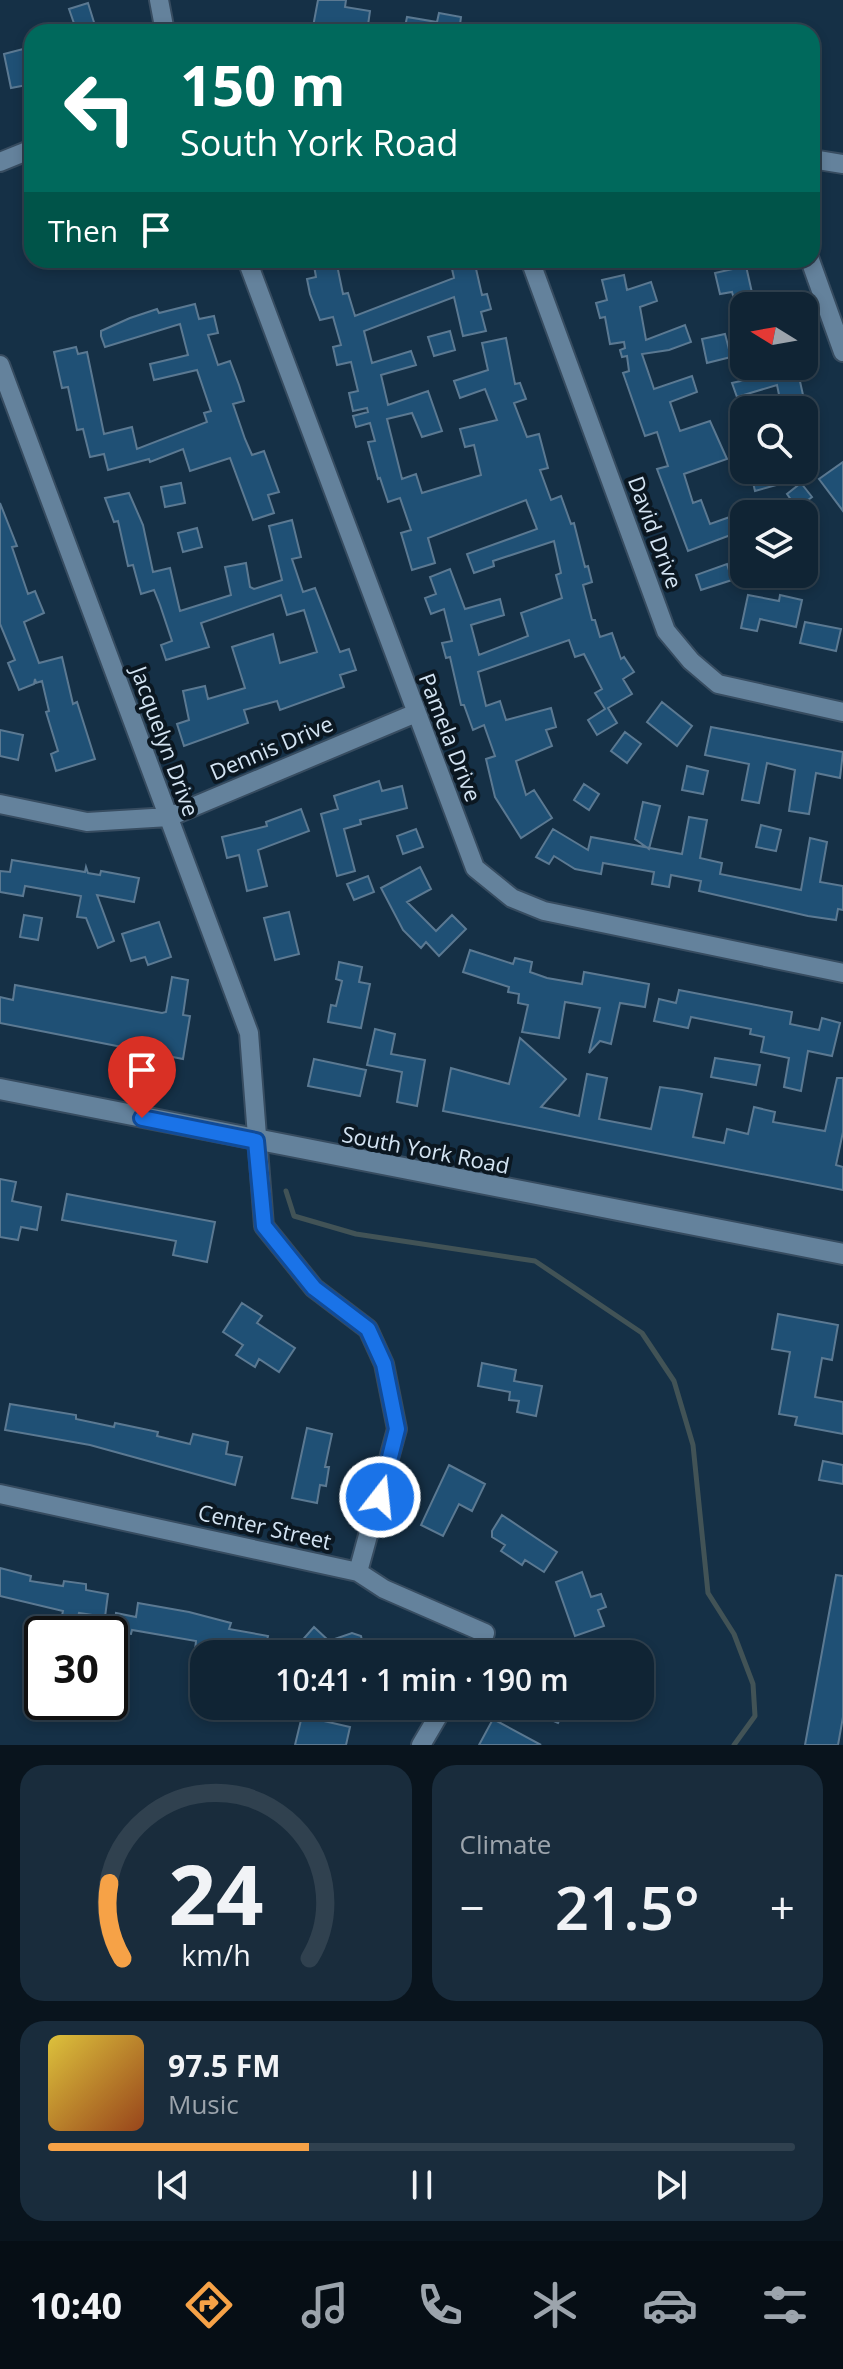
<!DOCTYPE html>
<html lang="en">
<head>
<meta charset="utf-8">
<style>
	body { margin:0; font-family:"Open Sans",sans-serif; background:#192c3c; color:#f1f3f6; height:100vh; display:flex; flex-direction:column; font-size:30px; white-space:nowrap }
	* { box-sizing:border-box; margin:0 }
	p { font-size:26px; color:#9ca4ac }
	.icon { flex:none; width:44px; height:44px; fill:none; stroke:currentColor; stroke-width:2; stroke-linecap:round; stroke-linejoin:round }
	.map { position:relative; height:1745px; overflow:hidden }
	.sheet { display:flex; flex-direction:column; gap:20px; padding:20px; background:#09141d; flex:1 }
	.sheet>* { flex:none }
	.guide { position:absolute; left:24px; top:24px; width:796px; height:244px; border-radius:24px; box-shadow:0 4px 12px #0003,0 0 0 2px #30414f; background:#00695c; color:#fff; overflow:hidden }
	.needle { width:52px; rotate:281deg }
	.controls { position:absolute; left:730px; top:292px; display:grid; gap:16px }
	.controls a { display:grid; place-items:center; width:88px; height:88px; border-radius:16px; background:#102434; box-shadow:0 4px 12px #0003,0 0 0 2px #30414f; font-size:40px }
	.speed { position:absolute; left:24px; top:1616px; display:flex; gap:16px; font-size:40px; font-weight:700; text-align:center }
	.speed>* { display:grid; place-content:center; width:104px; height:104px; border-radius:50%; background:#102434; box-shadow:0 4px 12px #0003,0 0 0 2px #30414f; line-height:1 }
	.speed .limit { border:4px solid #111; border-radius:12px; background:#fff; color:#111 }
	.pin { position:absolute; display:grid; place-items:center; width:68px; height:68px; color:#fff; margin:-82px -34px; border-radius:50% 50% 50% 0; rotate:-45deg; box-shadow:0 0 8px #0007 }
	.pin .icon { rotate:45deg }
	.me { position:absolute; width:88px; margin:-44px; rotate:16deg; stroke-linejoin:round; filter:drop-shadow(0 0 6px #0008) }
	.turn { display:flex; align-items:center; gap:28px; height:168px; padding:0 24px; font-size:36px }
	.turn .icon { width:104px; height:104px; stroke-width:2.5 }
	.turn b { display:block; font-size:56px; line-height:68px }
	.then { display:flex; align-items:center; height:76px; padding:0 24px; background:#0003; gap:16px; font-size:30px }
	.big { font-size:60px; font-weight:600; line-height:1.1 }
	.sheet .widget { flex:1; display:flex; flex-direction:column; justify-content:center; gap:12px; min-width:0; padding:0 28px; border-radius:24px; background:#192c3c }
	.sheet .dial { align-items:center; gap:0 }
	.dial svg { height:208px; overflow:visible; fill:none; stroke:#30414f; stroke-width:7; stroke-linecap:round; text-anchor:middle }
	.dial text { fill:#f1f3f6; stroke:none }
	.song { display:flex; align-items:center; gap:24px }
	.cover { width:96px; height:96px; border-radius:12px; background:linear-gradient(135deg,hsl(50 70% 55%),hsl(20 70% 35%)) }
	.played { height:8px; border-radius:4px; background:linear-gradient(90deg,#f6a247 35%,#30414f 35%) }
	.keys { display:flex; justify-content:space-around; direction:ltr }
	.heat { display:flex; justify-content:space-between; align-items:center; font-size:44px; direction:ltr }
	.sheet .tiles { flex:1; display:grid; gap:20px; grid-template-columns:1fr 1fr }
	.widget:last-child { grid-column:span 2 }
	.trip { position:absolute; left:190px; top:1640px; width:464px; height:80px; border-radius:24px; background:#102434; box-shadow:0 4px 12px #0003,0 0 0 2px #30414f; font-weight:600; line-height:80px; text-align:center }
	.menu { display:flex; height:128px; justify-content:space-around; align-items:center; background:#060e15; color:#9ca4ac }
	.menu .icon { width:56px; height:56px }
	.menu .current { color:#f6a247 }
	.menu b { font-size:36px; color:#f1f3f6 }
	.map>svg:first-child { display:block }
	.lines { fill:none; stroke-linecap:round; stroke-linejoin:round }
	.stream { stroke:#425356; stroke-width:5 }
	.building { fill:#1f5075; stroke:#5b7992; stroke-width:2 }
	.street-casing { stroke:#374c60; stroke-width:22 }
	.secondary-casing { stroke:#374c60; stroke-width:24 }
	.street { stroke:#64829c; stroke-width:18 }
	.secondary { stroke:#64829c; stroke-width:20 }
	.route-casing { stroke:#114b97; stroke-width:20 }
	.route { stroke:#1a73e8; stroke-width:14 }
	.labels { text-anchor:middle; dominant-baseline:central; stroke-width:8; stroke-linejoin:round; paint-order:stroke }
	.street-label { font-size:22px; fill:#d4e4f3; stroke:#0b1721 }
</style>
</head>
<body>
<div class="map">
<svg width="843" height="1745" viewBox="0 0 843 1745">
	<rect width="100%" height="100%" fill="#153046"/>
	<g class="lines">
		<path class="stream" d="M286,1191L294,1216L356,1234L535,1261L642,1333L674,1381L693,1445L708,1593L734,1634L753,1684L755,1716L734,1745"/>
	</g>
	<path class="building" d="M318,0H346L345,7L370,11L367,32H312Z
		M88,3L97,32H77L69,9Z
		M439,13L461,17L459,32H404L407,17L437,22Z
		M27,48L32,84L11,88L4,54Z
		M313,260H336L343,294L348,293L355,316L454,278L450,260H474L482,295L487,294L491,309L481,312L486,331L463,336L454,297L364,331L372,363L411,351L416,365L381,375L388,405L428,391L442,431L422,437L412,413L387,419L402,479L416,474L422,493L481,475L474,445L465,447L460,429L497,420L485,389L460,398L454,381L488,370L482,343L506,338L515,384L520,383L526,399L514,403L527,437L539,434L548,468L540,470L551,500L561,496L571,524L574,523L585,567L588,566L592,582L583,585L592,620H595L600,637L612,633L621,659L624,657L634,672L623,679L632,694L608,708L617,723L597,735L588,720L605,709L595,693L602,689L584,654L575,657L569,640L478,672L486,706L500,701L506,720L551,708L556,727L546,730L552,746L516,761L526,795L534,790L552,818L521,838L495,797L486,759L495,756L484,725L473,730L464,705H461L450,657L446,658L442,643L452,641L444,609L431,614L425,598L436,594L430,577L450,569L465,609L500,599L504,615L471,625L479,655L528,636L521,613L562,598L556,575L561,573L554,541L493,561L494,566L474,573L467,554L537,529L526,500L428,538L435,563L412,570L401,533L411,530L400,498L388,502L380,478L378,479L368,442L375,441L370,423L356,427L353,416L368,412L367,408L353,411L349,393L358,391L351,362L337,365L333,347L341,345L333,317L320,320L310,294L307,279L316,277Z
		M746,266L755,306H736L732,292L720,294L715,273Z
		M624,275L627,290L651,282L657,301L640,307L646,340L685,325L691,342L669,350L642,354L654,389L692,376L697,392L670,402L680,431L710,421L727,459L684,474L693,503L701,500L710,524L744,512V530L688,551L657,469L668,466L657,432L645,436L623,373L629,371L627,356L622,357L620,350L625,348L624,342L610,344L605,317L600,318L596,303L607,300L602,280Z
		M195,304L199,319L214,316L218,333L208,335L218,365L230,361L239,385L244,401L233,404L245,439L252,455L264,451L279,492L268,495L274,513L253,520L230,458L190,471L183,449L150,462L149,459L108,470L104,454L90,457L83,429L77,430L68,387L62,388L54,352L76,347L78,354L87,352L104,434L132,427L137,449L207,422L204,413L211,411L197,370L154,380L150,364L188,355L180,324L105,347L101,336V331L130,318L157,309L159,313Z
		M450,331L455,350L434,356L428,337Z
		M725,334L731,357L707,363L702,339Z
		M797,368L805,404L782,409L777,385L737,397L732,383Z
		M843,462V511L819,479Z
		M750,470H777L780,484L755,491Z
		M181,483L185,503L165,507L161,487Z
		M801,483L812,497L797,508L787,494Z
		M129,493L143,525L153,572L170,568L180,611L231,595L225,567L246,563L250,587L254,589L282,580L269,526L292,520L301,557L292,559L303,592L315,588L340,652L349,649L356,670L340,675L344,687L280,710L277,701L244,710L248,723L184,746L177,724L189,720L183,691L205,686L208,699L245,688L232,647L273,634L280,663L317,652L304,610L287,615L281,595L201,623L209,647L166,660L161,645L172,641L160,605L154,590L141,594L133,565L128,566L118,521L114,522L105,498Z
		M0,503L17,546L12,547L28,594L35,591L44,613L24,622L39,663L62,657L73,704L77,702L95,759L56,771L51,754L58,751L46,712L49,711L42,681L36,683L35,679L34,684L19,690L8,663L15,660L0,624Z
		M197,528L202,547L183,552L178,533Z
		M727,564L732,580L701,590L696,575Z
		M748,595L779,601L780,595L802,600L796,627L760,619L757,631L741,628Z
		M805,622L841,629L836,651L800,643Z
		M662,702L692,726L677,746L647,722Z
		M711,727L843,752L840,778L816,773L809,814L789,811L795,770L767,763L759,803L742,800L749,764L705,755Z
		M0,730L23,735L18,760L0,756Z
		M625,732L641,744L627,763L611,751Z
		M687,766L708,771L703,794L682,790Z
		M379,781L382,791L402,786L407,808L360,820L361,824L344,829L355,871L337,876L321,814L338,809L334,796Z
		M584,784L599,794L589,810L574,800Z
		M643,802L660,806L649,849L635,839Z
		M301,809L309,831L258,850L267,886L247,891L239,855L227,858L222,837L267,826L266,822Z
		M689,817L707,820L700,858L722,863L720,874L801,890L810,838L827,842L820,882L843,886V910L838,909L836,920L808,916L699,891L701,881L671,875L669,887L652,884L654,872L603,863L601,874L575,869L554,856L549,864L536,857L553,829L588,850L591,837L682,854Z
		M761,825L781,830L776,851L756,847Z
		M416,829L423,847L403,854L397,836Z
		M12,860L85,872L86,867L88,873L100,875L101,871L139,878L134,902L97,895L114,941L98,948L86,918L77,917L81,896L25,886L23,896L0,892V871L10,872Z
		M420,867L431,889L407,902L436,931L452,915L466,929L439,956L426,942L421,948L403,930L381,888Z
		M368,876L374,892L354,900L347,884Z
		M289,912L299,954L275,960L264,918Z
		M24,915L42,918L38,940L20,937Z
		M159,922L171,957L148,965L145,957L131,961L122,934Z
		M470,950L513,964L515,958L532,962L530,972L547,978L582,984L584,972L649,984L645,1007L620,1003L611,1044L600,1041L589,1053L600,1008L565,1002L559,1038L522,1032L528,1005L518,1003L519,994L508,992L509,987L463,972Z
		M339,962L362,967L359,982L370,984L361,1028L328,1022L331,1005L336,1006L342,981L336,979Z
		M172,977L188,980L183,1015L190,1016L183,1059L0,1023V997L13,1000L15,985L162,1013L166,1012Z
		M679,990L792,1012L790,1024L819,1030L822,1018L840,1023L832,1056L808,1051L801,1091L784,1087L789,1058L761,1052L764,1037L750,1034L751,1029L691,1017L688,1028L654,1021L659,999L676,1003Z
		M375,1029L395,1034L391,1054L425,1060L417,1106L397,1102L402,1072L367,1065Z
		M520,1038L566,1079L541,1107L579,1116L587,1074L607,1078L599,1119L651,1129L660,1087L682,1090L702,1094L693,1137L724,1143L727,1129L748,1134L754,1107L775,1112L773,1122L825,1131L837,1078H843V1132L836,1165L843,1167V1190L443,1111L451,1068L509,1084Z
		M715,1058L760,1065L756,1085L711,1077Z
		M314,1059L366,1070L360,1096L308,1086Z
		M0,1179L16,1182L12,1201L41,1207L37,1230L21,1227L18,1240L0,1237Z
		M67,1194L215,1222L207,1262L173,1255L176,1241L62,1220Z
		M242,1303L262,1316L257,1323L295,1348L279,1372L259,1359L255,1367L236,1355L243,1345L223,1332Z
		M778,1314L838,1325L832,1360L822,1358L815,1397L843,1402V1434L795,1425L797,1417L779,1414L790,1352L772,1349Z
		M482,1363L516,1370L514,1381L542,1386L536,1416L517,1412L519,1401L509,1400L510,1392L478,1386Z
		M10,1404L76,1415V1419L114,1427L115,1423L158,1432L157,1436L190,1444L193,1434L228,1442L226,1454L242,1457L235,1485L90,1445L5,1430Z
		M307,1428L332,1434L325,1467H329L326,1486L320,1485L317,1503L292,1498Z
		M823,1461L843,1465V1484L819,1480Z
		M449,1465L485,1484L472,1511L459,1504L443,1536L421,1525Z
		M502,1515L557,1552L544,1572L525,1560L522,1565L501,1551L505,1545L492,1537V1531Z
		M0,1568L31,1576L30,1581L63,1586L64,1581L86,1584V1590L108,1594L105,1617L79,1613L77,1622L61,1620L63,1611L0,1596Z
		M582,1572L591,1597L601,1594L606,1607L598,1610L604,1626L575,1636L556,1582Z
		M836,1575L843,1576V1717L838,1745H805Z
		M138,1603L189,1612L231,1623L229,1629L268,1636L264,1654H215L195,1650L196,1641L132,1630L131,1634L114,1632L116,1613L136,1617Z
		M314,1627L329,1641L352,1633L361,1636L365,1654H298L305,1650L299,1644Z
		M520,1706H566L558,1723Z
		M302,1716L350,1727L346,1745H295Z
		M493,1719L541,1745H479Z"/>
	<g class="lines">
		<g class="street-casing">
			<path id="street" d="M159,0L165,32
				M812,159L843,164
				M0,162L32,149
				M247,260L475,868L512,898L544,911L843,973
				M530,260L666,631L691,661L718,684L843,712
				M810,260L843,352
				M0,365L249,1033L264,1226L314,1288L368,1329L384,1364L397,1429L358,1572
				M0,804L87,822L169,817L416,713
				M0,1494L358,1572L384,1589L485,1633L478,1654
				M421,1745L444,1706"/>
		</g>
		<g class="secondary-casing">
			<path id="secondary" d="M0,1089L843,1254"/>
		</g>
		<use href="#street" class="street"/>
		<use href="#secondary" class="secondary"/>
	</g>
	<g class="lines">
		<g class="route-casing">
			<path id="route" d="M142,1118L256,1141L264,1226L314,1288L368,1329L384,1364L397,1429L380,1497"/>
		</g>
		<use href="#route" class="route"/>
	</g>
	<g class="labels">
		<g class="street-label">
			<text transform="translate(656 532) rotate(70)">David Drive</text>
			<text transform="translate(451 737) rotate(69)">Pamela Drive</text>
			<text transform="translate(166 741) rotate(70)">Jacquelyn Drive</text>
			<text transform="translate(271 747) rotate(-23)">Dennis Drive</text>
			<text transform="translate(426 1149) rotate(11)">South York Road</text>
			<text transform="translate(265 1526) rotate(13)">Center Street</text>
		</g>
	</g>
</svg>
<div class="controls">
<a><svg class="needle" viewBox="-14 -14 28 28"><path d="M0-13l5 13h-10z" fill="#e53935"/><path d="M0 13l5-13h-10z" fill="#9ca4ac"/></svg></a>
<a><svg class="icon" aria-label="search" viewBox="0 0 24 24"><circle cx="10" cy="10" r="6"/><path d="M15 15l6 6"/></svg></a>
<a><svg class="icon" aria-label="layers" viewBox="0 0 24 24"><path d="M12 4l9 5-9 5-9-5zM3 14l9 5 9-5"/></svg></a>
</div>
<div class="speed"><div class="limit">30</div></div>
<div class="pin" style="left:142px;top:1118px;background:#d93025"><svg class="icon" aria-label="arrive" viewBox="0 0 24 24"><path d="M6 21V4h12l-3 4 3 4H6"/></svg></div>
<svg class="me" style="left:380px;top:1497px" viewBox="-20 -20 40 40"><circle r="17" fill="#1a73e8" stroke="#fff" stroke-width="3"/><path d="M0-11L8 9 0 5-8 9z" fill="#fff"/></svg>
<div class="trip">10:41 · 1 min · 190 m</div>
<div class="guide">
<div class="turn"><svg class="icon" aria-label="left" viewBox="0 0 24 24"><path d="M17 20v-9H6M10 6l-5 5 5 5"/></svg><div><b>150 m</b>South York Road</div></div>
<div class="then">Then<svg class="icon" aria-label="arrive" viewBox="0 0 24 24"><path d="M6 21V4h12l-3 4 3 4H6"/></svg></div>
</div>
</div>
<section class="sheet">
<div class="tiles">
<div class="widget dial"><svg viewBox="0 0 100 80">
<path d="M14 69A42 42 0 1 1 86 69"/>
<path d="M14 69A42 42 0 0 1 9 40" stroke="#f6a247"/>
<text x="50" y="56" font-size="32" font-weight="700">24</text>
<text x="50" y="72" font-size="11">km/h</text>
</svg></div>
<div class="widget"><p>Climate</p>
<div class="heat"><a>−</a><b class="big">21.5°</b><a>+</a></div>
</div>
<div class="widget">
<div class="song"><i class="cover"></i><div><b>97.5 FM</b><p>Music</p></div></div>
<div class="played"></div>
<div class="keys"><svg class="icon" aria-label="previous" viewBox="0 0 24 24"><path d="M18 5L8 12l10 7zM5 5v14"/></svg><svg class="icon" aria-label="pause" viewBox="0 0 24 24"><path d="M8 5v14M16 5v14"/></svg><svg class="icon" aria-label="next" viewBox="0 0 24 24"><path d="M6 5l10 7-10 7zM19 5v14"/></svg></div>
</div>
</div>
</section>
<nav class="menu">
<b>10:40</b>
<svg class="icon current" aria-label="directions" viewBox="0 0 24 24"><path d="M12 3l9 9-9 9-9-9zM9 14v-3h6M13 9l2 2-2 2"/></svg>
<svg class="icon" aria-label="music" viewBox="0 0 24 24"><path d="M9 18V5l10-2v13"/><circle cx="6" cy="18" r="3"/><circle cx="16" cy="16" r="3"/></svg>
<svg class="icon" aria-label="phone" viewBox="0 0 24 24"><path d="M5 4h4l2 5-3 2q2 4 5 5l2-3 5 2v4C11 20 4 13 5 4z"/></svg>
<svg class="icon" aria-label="climate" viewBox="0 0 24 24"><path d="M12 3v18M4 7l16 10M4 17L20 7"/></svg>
<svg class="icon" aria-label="car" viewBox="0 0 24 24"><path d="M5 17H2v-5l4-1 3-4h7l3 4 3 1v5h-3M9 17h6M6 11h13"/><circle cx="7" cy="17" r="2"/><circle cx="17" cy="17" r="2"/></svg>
<svg class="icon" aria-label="filters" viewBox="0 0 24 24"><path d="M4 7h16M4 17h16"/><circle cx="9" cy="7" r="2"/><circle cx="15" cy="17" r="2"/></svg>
</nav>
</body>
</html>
